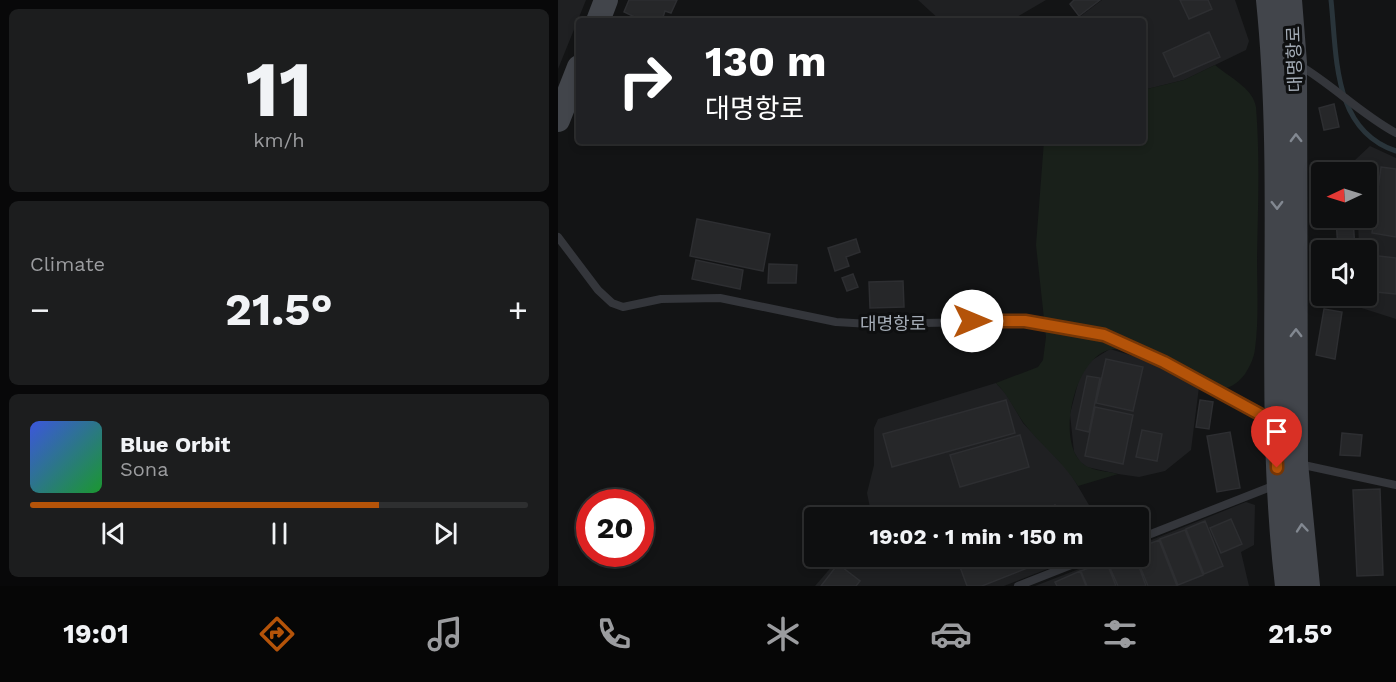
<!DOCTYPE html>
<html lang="en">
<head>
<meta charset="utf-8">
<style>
	body { margin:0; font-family:"Work Sans","Noto Sans KR",sans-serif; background:#1c1d1e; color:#f1f3f6; height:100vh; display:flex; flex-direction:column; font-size:22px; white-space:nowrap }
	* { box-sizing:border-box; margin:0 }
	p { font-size:20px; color:#9b9c9f }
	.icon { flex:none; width:33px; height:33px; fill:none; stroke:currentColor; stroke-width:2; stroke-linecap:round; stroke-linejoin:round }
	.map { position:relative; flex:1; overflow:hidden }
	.drawer { display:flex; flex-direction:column; gap:9px; padding:9px; background:#080809; width:558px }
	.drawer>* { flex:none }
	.guide { position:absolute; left:18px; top:18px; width:570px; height:126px; border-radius:6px; box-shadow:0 3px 9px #0003,0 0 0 2px #2e2f30; background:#202124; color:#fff; overflow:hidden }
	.needle { width:39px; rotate:266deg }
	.fabs { position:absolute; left:753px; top:162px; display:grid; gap:12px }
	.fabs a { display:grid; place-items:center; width:66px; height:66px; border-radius:6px; background:#0e0f10; box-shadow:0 3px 9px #0003,0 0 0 2px #2e2f30; font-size:30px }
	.speed { position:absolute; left:18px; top:489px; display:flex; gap:12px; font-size:30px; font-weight:700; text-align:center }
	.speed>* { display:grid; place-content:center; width:78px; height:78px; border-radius:50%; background:#0e0f10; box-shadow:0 3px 9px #0003,0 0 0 2px #2e2f30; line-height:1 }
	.speed .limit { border:9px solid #d22; background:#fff; color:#111 }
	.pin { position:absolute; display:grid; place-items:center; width:51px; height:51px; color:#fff; margin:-62px -26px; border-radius:50% 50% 50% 0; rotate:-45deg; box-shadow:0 0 6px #0007 }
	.pin .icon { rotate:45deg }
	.me { position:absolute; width:66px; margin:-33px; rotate:90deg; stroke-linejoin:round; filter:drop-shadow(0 0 4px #0008) }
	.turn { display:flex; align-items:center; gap:21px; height:126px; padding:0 30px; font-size:27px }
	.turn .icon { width:78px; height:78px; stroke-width:2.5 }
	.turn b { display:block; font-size:42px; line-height:51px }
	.big { font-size:45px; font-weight:700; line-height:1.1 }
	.drawer .card { flex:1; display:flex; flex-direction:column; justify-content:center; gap:9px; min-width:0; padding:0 21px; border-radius:9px; background:#1c1d1e }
	.drawer .dial { align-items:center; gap:0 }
	.dial b { font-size:78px; line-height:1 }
	.song { display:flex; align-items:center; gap:18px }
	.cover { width:72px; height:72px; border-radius:9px; background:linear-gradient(135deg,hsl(230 70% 55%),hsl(130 70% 35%)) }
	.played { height:6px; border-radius:3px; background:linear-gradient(90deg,#b45309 70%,#2e2f30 70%) }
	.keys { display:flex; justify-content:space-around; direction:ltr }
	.heat { display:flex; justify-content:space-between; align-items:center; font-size:33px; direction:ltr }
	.trip { position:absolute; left:246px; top:507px; width:345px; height:60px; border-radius:6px; background:#0e0f10; box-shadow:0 3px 9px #0003,0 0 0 2px #2e2f30; font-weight:700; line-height:60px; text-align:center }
	.tab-bar { display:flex; height:96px; justify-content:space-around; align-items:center; background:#060606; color:#9b9c9f }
	.tab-bar .icon { width:42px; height:42px }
	.tab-bar .on { color:#b45309 }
	.tab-bar b { font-size:27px; color:#f1f3f6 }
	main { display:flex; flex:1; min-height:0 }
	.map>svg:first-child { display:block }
	.built { fill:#1f2022 }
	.green { fill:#19201a }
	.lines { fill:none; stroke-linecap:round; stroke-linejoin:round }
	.stream { stroke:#29343a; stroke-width:5 }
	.building { fill:#262729; stroke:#2d2e31; stroke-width:1.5 }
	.lane { stroke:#34363b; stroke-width:8 }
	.secondary { stroke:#42454b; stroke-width:24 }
	.oneway { stroke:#828891 }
	.route-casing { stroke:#753606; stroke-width:15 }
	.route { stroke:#b45309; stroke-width:10 }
	.labels { text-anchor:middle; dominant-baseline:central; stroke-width:6; stroke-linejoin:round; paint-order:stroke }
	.street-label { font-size:18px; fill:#a4acb6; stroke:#0e0f10 }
</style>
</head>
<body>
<main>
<section class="drawer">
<div class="card dial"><b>11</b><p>km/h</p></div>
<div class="card"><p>Climate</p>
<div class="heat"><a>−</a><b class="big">21.5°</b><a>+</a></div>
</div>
<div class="card">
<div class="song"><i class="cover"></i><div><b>Blue Orbit</b><p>Sona</p></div></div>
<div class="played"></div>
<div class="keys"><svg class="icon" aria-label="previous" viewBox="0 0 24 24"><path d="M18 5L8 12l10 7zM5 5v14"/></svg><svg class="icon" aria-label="pause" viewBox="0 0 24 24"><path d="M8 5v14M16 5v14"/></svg><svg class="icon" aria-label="next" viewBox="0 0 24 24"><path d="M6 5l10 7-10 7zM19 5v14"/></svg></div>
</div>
</section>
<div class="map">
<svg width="838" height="586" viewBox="0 0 838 586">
	<rect width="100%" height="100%" fill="#131415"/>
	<path class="built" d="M0,0H28L0,69Z
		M360,0H488L452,21H383Z
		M544,0H677L691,41L688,50L626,80L585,90V21H516Z
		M812,146L838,158V319L791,304L793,296H808V250H801L800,218H808V172H798L797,160Z
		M552,349L595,362L641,387L633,450L607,471L581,477L560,474L529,467L522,462L516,452L512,414L522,375L531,362Z
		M438,383L449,395L465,423L511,471L538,517L314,518L309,493L316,465V428L320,419Z
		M688,502L697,505L696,545L683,552L691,586H477L552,557L580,556L581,545Z
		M282,557H520L446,586H257Z"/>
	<path class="green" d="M657,65C671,77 695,88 698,107C702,157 700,207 699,258C699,287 701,319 697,349C696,358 692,366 687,374C652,422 588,339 550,350C517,360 499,436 522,461C530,471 549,471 560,474L520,486C505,461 482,445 465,422C456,409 450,395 438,383L480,367L485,360L488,337L478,245L486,141H585V90L626,80Z"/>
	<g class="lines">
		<path class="stream" d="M773,0C779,55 774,130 838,151"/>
	</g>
	<path class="building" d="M71,0H119L113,13L107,11L104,20L98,21H85L66,12Z
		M516,0H542L521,16L512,4Z
		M622,0H650L654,9L631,19Z
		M651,32L662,57L616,77L605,53Z
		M776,104L781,127L766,130L761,108Z
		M775,161H792L793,172H776Z
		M823,167L838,169V237L814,233Z
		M778,218H795L797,250H780Z
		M139,219L212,234L205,271L132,256Z
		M298,239L302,252L288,257L291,266L277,271L270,248Z
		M812,255L838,258V294L808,291Z
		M138,260L185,270L182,289L134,279Z
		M211,264L239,265L238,283H210Z
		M295,274L300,287L289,291L284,278Z
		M345,281L346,307L312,308L311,282Z
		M766,309L784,312L777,359L758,355Z
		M548,359L585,367L575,411L538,403Z
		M529,376L542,378L531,432L518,429Z
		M448,400L457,433L334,467L325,434Z
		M642,400L655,402L651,429L638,427Z
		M537,407L575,415L565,464L527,456Z
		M584,430L604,434L599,461L578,457Z
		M672,432L682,488L659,492L649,436Z
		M784,433L804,435L802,456L782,455Z
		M462,435L471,467L402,487L392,455Z
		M822,489L825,575L799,576L795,490Z
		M497,505L503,518H472Z
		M350,510L351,518H325V517Z
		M673,519L684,544L663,553L652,528Z
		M647,521L665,566L646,574L628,529Z
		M627,530L645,575L620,585L602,539Z
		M601,540L619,586H590L578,556L580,548Z
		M398,556H473L477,565L424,586H409Z
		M560,556H577L588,586H560L549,561Z
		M548,561L558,586H529L523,571Z
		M280,564L302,581L298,586H263Z
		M522,571L528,586H499L497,582Z"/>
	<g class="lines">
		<path class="lane" d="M741,65C775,85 804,115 838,133
			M0,237L40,290L54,303L65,307L103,299L162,298L278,322L312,324L467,321L522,329L567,343L716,421
			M741,464L838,485
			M580,539L720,484
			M460,586L536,556"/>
		<path class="secondary" d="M710,0C730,195 706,392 729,586
			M732,0L737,63L738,463L750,586
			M40,21L48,0
			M0,120L21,67"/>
	</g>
	<defs><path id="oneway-chevron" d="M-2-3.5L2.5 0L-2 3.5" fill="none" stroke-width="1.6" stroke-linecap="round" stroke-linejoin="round" transform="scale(1.5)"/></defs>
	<g class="oneway">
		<use href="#oneway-chevron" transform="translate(738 138) rotate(-91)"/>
		<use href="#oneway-chevron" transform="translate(719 205) rotate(89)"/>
		<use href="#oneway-chevron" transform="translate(738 333) rotate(-90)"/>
		<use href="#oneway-chevron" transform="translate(744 528) rotate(-95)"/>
	</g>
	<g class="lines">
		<g class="route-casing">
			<path id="route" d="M414,321H467L546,335L606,362L718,423L719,468"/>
		</g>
		<use href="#route" class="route"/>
	</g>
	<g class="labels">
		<g class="street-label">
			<text transform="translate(736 59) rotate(-92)">대명항로</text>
			<text x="335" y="323">대명항로</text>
		</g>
	</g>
</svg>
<div class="fabs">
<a><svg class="needle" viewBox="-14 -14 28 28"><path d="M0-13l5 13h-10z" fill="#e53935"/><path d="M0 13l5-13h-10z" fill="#9b9c9f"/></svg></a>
<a><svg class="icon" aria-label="sound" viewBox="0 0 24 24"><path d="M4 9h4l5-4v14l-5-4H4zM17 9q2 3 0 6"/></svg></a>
</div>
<div class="speed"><div class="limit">20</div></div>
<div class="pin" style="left:719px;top:468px;background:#d93025"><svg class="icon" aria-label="arrive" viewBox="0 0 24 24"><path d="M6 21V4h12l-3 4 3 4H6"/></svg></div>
<svg class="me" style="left:414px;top:321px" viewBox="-20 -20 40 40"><circle r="19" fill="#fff"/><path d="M0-13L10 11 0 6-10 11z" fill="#b45309"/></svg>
<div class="trip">19:02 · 1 min · 150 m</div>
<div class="guide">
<div class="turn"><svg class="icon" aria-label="right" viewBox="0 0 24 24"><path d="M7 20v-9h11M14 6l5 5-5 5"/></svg><div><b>130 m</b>대명항로</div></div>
</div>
</div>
</main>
<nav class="tab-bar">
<b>19:01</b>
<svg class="icon on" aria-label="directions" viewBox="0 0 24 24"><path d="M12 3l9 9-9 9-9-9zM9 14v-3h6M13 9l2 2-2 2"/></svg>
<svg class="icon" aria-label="music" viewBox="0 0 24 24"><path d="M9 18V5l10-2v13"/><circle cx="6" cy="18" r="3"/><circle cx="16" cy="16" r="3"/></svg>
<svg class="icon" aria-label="phone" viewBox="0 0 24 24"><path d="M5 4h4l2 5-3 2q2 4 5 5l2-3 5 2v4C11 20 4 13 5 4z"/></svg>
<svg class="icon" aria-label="climate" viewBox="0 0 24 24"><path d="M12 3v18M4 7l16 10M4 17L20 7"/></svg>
<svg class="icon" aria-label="car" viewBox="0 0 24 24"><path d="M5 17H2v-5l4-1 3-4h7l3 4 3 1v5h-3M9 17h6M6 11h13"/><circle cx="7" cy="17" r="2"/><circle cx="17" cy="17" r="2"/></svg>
<svg class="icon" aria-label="filters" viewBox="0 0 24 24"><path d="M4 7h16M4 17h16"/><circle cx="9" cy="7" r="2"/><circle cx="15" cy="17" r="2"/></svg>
<b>21.5°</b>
</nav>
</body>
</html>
